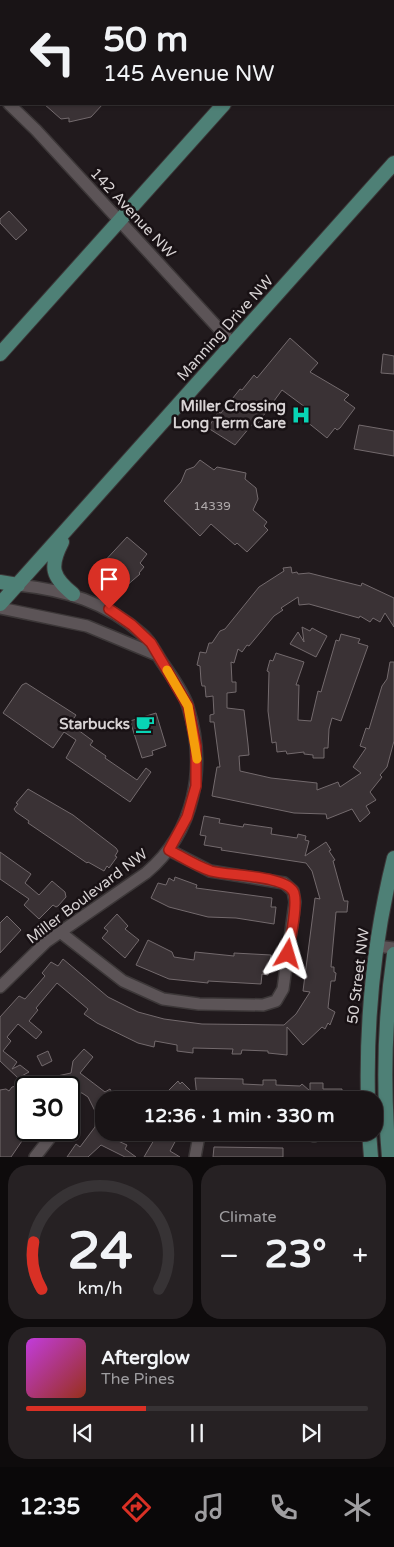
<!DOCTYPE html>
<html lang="en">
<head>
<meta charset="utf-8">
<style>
	body { margin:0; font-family:"Varela Round",sans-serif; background:#262123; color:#f1f3f6; height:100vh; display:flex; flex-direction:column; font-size:19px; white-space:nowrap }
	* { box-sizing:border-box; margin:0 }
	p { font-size:16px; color:#9f9ea1 }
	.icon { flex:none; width:28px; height:28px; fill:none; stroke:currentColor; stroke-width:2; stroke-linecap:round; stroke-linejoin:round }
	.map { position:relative; height:1157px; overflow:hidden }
	.details { display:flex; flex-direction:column; gap:8px; padding:8px; background:#0e0b0c; flex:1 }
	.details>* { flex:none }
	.top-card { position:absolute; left:0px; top:0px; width:395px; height:105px; box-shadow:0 1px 4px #0004,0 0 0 1px #373335; background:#191416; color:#f1f3f6; overflow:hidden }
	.speed { position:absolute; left:15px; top:1076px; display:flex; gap:10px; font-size:25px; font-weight:700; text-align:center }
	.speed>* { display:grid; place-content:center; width:65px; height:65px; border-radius:50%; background:#191416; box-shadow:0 1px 4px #0004,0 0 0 1px #373335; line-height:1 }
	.speed .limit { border:2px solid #111; border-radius:8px; background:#fff; color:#111 }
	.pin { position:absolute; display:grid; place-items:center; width:42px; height:42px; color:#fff; margin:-51px -21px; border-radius:50% 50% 50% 0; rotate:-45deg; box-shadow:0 0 5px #0007 }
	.pin .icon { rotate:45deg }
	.me { position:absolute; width:55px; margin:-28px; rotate:7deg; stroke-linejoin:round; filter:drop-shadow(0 0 4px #0008) }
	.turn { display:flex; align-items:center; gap:18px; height:105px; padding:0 20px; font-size:22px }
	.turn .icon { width:65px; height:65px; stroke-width:2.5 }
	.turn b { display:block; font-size:35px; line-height:42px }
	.big { font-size:38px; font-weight:800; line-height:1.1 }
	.details .card { flex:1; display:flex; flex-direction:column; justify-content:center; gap:8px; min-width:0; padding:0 18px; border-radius:20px; background:#262123 }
	.details .dial { align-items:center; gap:0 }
	.dial svg { height:130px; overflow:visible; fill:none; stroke:#373335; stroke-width:7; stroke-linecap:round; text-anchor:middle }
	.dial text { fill:#f1f3f6; stroke:none }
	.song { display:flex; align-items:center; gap:15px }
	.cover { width:60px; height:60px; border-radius:8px; background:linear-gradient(135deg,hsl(290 70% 55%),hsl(10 70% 35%)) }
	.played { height:5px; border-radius:2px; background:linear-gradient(90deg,#d93025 35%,#373335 35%) }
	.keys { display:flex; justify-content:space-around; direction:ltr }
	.heat { display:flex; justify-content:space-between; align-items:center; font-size:28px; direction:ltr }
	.details .tiles { flex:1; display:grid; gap:8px; grid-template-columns:1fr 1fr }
	.card:last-child { grid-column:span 2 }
	.trip { position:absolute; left:95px; top:1091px; width:288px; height:50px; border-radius:20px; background:#191416; box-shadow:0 1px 4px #0004,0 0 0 1px #373335; font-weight:800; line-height:50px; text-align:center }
	.dock { display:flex; height:80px; justify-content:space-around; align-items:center; background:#0a0809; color:#9f9ea1 }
	.dock .icon { width:35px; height:35px }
	.dock .selected { color:#d93025 }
	.dock b { font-size:22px; color:#f1f3f6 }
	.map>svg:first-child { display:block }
	.building { fill:#3a3235; stroke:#736a6d }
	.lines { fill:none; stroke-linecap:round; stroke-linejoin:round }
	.minor-casing { stroke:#3c3738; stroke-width:14 }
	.major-casing { stroke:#3c3738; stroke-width:16 }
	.minor { stroke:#5c5457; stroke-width:11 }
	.major { stroke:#4e8076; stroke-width:14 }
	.route-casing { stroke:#8d1f18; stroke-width:12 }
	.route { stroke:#d93025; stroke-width:9 }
	.slow { stroke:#f59e0b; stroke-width:9 }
	.labels { text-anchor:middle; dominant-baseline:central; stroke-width:5; stroke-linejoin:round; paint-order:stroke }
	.number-label { font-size:12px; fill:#b0abac }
	.street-label { font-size:15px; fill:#d8d3d4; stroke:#181114 }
	.poi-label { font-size:15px; font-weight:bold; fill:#d8d3d4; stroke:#181114; text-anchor:end }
</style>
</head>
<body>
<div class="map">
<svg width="394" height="1157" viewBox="0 0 394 1157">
	<rect width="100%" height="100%" fill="#211a1d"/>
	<path class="building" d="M44,104H103L91,117L69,122V118L61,119Z
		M9,211L27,230L16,240L0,223V219Z
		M290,338L318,363L310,372L349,395L344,400L355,408L340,428L337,430L335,428L327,438L301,417L305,411L303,410L305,407L282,390L258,423L255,421L235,445L208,428L218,412L221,413L240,389L242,390L254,375L257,378Z
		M383,354L394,356V374L381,373Z
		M359,425L394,431V456L354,449Z
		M200,460L214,470L217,467L246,473L245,479L256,488L258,499L253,510L267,522L264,526L268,530L247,552L237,543L235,545L211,524L200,536L164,501L181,482L186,470L194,467Z
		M127,537L147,554L140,563L144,567L139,573L140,574L125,587L101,565Z
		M291,567L292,573L297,572L298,574L309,573L361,586L362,583L394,598V627L385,613L380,622L373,618L370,622L360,616L359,618L309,604L299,605L298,597L281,608L283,610L274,616L249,646L247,645L242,652L238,649L234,663L231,662L232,682H236V692L227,693V708L244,710L248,744L249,755L239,756L240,771L271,778L317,783V790L338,782L340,787L361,773L353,767L366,748L360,746L366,728L369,729L382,686L387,679L390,662H394V741L387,767L380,775L382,777L370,792L376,800L366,806L370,813L360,822L352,809L327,819L326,814L294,813L212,796L217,767H220L214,722H210V715L214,714L213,696L206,697L205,686H202L201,681L200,666L197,665L200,652L206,653L209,643H212L220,631L225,629L259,587L284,571L283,568Z
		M302,627L310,631L312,628L327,636L316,657L290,644L298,632L304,642Z
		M341,634L360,639L358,643L368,646L341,721L332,718L329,729L328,748H324V758H313V755L304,754V752L287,754L286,751L277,752L276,742L272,743L268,711L269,672L267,671L270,660L273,661L276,653L304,662L296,685H299L298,720L311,721L318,691L321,692L336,640L339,641Z
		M26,683L76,715L70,724L93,741L90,745L106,756L105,758L137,780L146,768L151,772L130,802L66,758L76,740L64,732L53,748L3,713L22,685Z
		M156,713L166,746L152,751L153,755L142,758L130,721Z
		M28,789L73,815L116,848L118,851L115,856L117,857L109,868L107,866L104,871L88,862L87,863L28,823L29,821L16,812L14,809L18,804L16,803Z
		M204,816L220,819L219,823L243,827L244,824L272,828L271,834L297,838L298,834L306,836L305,840L309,841L305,856L326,842L331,850L329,851L335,860L333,861L344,901H348L347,912H336L331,967H334V972L336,973L335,981H331L328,1008L335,1012L330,1025L328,1023L325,1029L322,1027L303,1045L287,1027V1055L268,1053V1051L242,1050L241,1054H232L233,1049L193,1048V1053L177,1051V1045L155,1041L154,1047L138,1043L97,1023L84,1014L88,1009L57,983L36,1008L38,1010L29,1021L42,1032L36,1039L18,1024L7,1037L11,1041L3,1051L17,1062L12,1069L20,1065L29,1072L18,1078L0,1061V1017L19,996L25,999L45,976L42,973L51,962L58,966L63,959L108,997L138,1012L164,1019L202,1024L284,1025L296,1014L310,992L303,991L315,898L320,899L312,871L306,863L221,850L222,848L204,845L206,836L200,835Z
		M0,852L31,874L25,883L39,895L52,881L65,892L66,897L58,906L56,907L53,905L39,919L24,905L29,899L0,879Z
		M175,877L197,885L196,888L272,898L271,907H276L274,924L236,918L208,917L169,907L151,898L158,883L166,885L169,878L174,881Z
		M117,914L128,926L125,929L139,940L125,958L102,938L108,931L104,928Z
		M7,916L21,930L0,953V923Z
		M148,940L172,952L174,957L194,960L195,952L234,956V953L271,955L268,975L262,974L261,984L208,981V983L169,979L136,965Z
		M84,1049L93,1057L80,1073L105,1092L110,1089L116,1100H104V1132L118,1137L116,1140L127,1145L125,1149L136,1157H125L101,1145L88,1157H67L76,1144L80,1147L95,1127V1111L88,1097L82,1093L69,1091V1088H26V1135L11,1157H0V1090L6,1089L9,1091L12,1087L45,1079L51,1083L48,1078L71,1073L73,1061Z
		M48,1051L52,1061L42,1066L37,1056Z
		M195,1078L243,1079V1084L263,1085V1080H276V1085L300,1086L302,1084L310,1091V1083H323V1089H342V1100H177L168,1091L178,1081L180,1084L182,1082L197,1097Z
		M153,1132L171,1135L170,1137L176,1140L170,1151L180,1157H144L154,1140L150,1138Z
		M214,1147L283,1148V1157H213Z"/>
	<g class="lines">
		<g class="minor-casing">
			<path id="minor" d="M272,0L274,1
				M0,97L1,98
				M9,104L36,130L233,344
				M0,608L87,626L157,655
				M60,932L123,981L163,999L199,1004L263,1005L276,1001L283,989L295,902L293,891L284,883L210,871L169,850
				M376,946L394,948
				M0,987L46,942L146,873C195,832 207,767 188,707C184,693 172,677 164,665C156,654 152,642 142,634C106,602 65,590 18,585
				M304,1132L314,1136
				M35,1157L56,1130
				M195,1157L198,1141L202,1132"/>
		</g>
		<g class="major-casing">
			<path id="major" d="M316,1L317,0
				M0,354L224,104
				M62,542C49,567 52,577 73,594
				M0,582L18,585
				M0,604L394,163
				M368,1100C366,1018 374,938 394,858
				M369,1132L371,1157
				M389,1157C383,1089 384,1022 394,954"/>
		</g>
		<use href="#minor" class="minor"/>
		<use href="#major" class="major"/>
	</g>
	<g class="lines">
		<g class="route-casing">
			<path id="route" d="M109,609L132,625L151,643L188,706L196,746V786L187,817L169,850C182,857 196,866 211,871C228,876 288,875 294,893C298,906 290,940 288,954"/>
		</g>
		<use href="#route" class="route"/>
		<path class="slow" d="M167,670L188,706L197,759"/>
	</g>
	<defs>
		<g id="hospital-bare" transform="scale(1.5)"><path d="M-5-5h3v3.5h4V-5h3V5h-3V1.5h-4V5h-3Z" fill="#08d5b5" stroke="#181114" stroke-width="2.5" paint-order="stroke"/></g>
		<g id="cafe-bare" transform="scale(1.5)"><path d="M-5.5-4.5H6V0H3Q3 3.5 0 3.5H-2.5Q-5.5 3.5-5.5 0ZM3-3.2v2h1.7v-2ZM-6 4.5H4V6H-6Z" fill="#08d5b5" stroke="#181114" stroke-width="2.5" paint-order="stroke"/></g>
	</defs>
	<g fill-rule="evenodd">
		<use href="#hospital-bare" x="301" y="415"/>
		<use href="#cafe-bare" x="145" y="724"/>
	</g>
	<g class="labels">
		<g class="number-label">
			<text x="212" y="506">14339</text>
		</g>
		<g class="street-label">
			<text transform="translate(133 213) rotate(47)">142 Avenue NW</text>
			<text transform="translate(225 328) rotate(-48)">Manning Drive NW</text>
			<text transform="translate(87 896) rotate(-37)">Miller Boulevard NW</text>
			<text transform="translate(358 976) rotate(-83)">50 Street NW</text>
		</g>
		<g class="poi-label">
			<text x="286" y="406">Miller Crossing<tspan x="286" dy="17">Long Term Care</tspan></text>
			<text x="130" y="724">Starbucks</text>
		</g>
	</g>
</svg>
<div class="speed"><div class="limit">30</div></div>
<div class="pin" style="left:109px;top:609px;background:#d93025"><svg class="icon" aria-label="arrive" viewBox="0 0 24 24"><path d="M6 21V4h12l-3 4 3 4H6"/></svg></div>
<svg class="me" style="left:288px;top:954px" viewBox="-20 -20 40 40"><path d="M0-17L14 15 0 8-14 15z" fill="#d93025" stroke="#fff" stroke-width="4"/></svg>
<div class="trip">12:36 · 1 min · 330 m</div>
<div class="top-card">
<div class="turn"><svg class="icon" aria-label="left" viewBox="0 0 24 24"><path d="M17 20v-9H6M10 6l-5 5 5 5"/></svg><div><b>50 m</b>145 Avenue NW</div></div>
</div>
</div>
<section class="details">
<div class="tiles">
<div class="card dial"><svg viewBox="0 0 100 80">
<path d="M14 69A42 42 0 1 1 86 69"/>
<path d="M14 69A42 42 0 0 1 9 40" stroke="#d93025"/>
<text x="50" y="56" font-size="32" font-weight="700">24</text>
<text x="50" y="72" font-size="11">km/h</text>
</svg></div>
<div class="card"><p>Climate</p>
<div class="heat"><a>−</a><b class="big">23°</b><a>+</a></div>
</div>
<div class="card">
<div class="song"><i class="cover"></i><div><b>Afterglow</b><p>The Pines</p></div></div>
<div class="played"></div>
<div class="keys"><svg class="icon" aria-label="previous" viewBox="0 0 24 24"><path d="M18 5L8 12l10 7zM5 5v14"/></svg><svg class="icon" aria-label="pause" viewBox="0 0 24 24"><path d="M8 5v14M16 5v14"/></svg><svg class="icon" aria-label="next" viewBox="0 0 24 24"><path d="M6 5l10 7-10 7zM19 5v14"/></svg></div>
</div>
</div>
</section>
<nav class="dock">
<b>12:35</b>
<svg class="icon selected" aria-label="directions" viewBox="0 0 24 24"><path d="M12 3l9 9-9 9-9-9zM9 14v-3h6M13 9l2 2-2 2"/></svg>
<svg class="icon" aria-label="music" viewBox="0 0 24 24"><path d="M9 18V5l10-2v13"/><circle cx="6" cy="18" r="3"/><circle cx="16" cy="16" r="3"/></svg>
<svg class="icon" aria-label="phone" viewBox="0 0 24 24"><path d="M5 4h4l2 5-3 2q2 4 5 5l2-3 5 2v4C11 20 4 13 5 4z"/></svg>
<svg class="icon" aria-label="climate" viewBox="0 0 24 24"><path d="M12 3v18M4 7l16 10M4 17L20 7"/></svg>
</nav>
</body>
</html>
